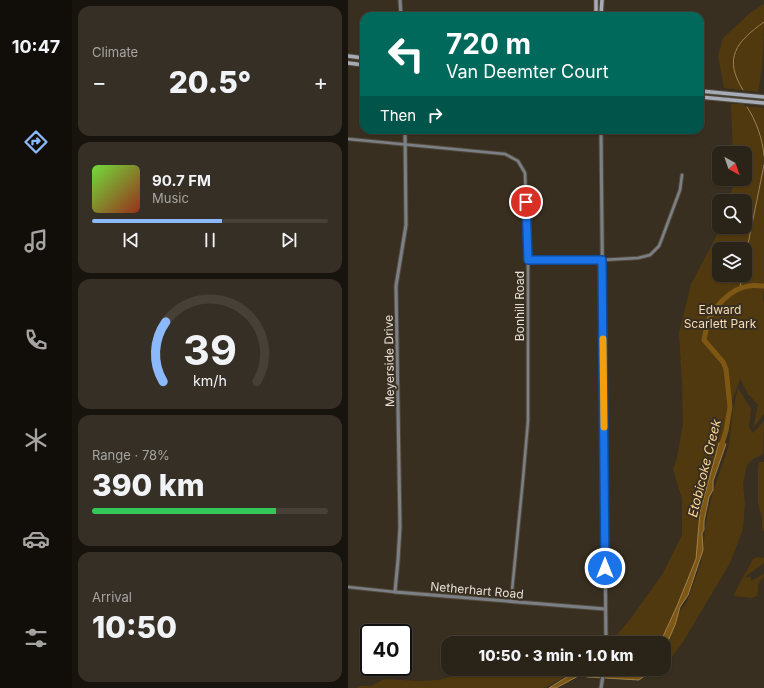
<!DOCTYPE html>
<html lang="en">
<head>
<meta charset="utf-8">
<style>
	body { margin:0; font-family:Inter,sans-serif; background:#362f25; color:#f1f3f6; height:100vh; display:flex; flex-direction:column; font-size:15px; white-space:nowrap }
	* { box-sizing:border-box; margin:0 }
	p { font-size:13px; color:#a5a4a2 }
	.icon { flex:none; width:22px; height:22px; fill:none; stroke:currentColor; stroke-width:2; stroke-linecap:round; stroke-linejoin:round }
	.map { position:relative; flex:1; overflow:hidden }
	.drawer { display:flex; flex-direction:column; gap:6px; padding:6px; background:#17130d; width:276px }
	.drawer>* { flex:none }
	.hud { position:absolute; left:12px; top:12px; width:344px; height:122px; border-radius:12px; box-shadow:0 1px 3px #0004,0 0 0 1px #464037; background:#00695c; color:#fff; overflow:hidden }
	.needle { width:26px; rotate:140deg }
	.fabs { position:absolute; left:364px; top:146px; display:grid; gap:8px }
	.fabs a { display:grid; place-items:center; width:40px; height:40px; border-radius:8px; background:#2a2318; box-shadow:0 1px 3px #0004,0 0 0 1px #464037; font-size:20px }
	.speed { position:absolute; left:12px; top:624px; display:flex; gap:8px; font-size:20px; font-weight:700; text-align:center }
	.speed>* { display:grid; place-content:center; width:52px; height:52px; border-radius:50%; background:#2a2318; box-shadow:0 1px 3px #0004,0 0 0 1px #464037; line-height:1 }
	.speed .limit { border:2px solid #111; border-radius:6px; background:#fff; color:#111 }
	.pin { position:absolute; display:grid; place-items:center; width:34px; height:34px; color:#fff; margin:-17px; border:2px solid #fff; border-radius:50%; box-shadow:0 1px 4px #0007 }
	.me { position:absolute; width:44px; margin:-22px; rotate:0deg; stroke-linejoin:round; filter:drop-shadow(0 0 3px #0008) }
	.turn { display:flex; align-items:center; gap:14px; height:84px; padding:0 20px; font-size:18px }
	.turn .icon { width:52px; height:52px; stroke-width:2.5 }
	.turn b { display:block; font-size:28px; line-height:34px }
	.then { display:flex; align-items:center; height:38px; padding:0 20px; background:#0003; gap:8px; font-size:15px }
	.big { font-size:30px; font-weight:800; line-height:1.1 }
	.drawer .tile { flex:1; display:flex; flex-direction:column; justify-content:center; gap:6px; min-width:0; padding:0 14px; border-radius:12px; background:#362f25 }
	.drawer .dial { align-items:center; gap:0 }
	.dial svg { height:104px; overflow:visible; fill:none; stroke:#464037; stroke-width:7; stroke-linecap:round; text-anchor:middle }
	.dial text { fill:#f1f3f6; stroke:none }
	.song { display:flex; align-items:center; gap:12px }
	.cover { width:48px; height:48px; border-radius:6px; background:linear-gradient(135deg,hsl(100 70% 55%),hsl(10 70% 35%)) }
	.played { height:4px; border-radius:2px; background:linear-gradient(90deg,#8cb9fc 55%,#464037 55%) }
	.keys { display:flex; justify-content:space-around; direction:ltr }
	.heat { display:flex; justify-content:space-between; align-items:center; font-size:22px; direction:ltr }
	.charge { height:6px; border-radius:3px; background:linear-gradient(90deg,#34c759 78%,#464037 0) }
	.trip { position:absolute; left:93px; top:636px; width:230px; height:40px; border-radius:12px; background:#2a2318; box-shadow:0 1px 3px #0004,0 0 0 1px #464037; font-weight:800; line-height:40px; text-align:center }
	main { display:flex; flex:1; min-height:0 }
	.tab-bar { display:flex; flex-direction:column; width:72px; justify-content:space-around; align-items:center; background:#110e0a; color:#a5a4a2 }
	.tab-bar .icon { width:28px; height:28px }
	.tab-bar .active { color:#8cb9fc }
	.tab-bar b { font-size:18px; color:#f1f3f6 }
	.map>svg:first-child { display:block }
	.green { fill:#51390f; fill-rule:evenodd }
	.water { fill:#7d5713; stroke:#9c804e }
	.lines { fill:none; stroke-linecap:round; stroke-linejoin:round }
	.stream { stroke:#9c804e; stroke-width:1 }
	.river { stroke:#7d5713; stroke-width:5 }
	.minor-casing { stroke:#544b3d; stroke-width:4.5 }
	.tertiary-casing { stroke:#544b3d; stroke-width:5 }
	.secondary-casing { stroke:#544b3d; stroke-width:5.5 }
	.minor { stroke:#7b8087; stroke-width:2.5 }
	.tertiary { stroke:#7b8087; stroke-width:3 }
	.secondary { stroke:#a5acb8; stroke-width:3.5 }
	.route-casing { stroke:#114b97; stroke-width:10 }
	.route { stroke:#1a73e8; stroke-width:7 }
	.slow { stroke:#f59e0b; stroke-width:7 }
	.labels { text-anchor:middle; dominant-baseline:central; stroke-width:4; stroke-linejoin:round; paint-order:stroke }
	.street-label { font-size:12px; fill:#e5dfd6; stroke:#382f20 }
	.park-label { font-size:12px; fill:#f7dcb5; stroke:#382f20 }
	.water-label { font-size:13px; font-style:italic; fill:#fdd599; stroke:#382f20 }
</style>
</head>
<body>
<main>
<nav class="tab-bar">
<b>10:47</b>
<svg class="icon active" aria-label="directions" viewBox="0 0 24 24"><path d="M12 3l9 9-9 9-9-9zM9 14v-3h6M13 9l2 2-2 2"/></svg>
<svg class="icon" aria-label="music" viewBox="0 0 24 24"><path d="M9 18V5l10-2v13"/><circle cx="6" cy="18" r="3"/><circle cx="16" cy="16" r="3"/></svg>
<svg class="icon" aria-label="phone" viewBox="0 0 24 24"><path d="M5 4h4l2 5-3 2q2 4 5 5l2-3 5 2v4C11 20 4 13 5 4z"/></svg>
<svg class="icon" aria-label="climate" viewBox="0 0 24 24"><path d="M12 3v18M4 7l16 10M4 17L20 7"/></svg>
<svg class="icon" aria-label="car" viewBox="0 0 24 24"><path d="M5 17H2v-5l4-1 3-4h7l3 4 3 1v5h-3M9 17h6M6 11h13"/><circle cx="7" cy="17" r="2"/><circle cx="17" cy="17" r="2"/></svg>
<svg class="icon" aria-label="filters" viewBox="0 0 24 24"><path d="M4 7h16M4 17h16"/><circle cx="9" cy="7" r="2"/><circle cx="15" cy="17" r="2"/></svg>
</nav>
<section class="drawer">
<div class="tile"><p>Climate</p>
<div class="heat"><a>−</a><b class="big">20.5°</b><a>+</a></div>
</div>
<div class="tile">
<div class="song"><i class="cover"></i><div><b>90.7 FM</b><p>Music</p></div></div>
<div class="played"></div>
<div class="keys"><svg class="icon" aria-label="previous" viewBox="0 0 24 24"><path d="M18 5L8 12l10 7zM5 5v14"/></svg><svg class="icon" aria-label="pause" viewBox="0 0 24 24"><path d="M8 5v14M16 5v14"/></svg><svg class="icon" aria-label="next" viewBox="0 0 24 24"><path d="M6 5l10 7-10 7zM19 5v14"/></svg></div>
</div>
<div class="tile dial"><svg viewBox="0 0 100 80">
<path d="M14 69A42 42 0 1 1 86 69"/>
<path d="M14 69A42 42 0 0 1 16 23" stroke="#8cb9fc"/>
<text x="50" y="56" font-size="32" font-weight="700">39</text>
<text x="50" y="72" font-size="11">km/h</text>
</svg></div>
<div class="tile"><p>Range · 78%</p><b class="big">390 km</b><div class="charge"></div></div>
<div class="tile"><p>Arrival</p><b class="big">10:50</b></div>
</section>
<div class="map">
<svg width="416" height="688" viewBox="0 0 416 688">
	<rect width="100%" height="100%" fill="#382f20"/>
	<path class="green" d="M416,4C416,33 416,63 410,92L376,88L370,56L375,38L402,13Z
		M383,104H396V106L416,108V287L415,299L416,303V414L405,428L410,405L400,394L392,379L382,407L378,431L355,507L349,562L313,643H265V639L281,621L315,573L334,535V499L325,469L329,458L335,424L334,384L331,333L343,284L368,237L371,227H397V201H380L386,184V179H397V153H385ZM371,249H397V275H371Z
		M390,388L403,409L401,427L405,433L416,421L415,454L405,459L399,465L395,483L397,504L395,529L382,563L335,642L316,667V659L317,657L316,646L329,616L339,602L353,563L359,516L365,492L381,445L385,410Z
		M411,462H416V531L414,530V517L410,504V469Z
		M409,557L416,558V563L398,576L399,578L402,576L403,581L416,574V577C406,585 412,587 409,596L404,598L387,596L386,594L405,559Z
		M262,669H304L293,677L261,676Z
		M225,671L217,677L196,688H10L12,686H23L36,679L69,681L91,680L109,675L171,677Z"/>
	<path class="water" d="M371,443L378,444L365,481V490L361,497L356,521V530L354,533L355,550L340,595L332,607L327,625L316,650V643H312L329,606L348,559L352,512Z
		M300,669H306L291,680L239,677L232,675L208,688H201L227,672L233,670L276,676H293Z"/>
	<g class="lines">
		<path class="stream" d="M395,90C375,58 388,42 416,22
			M399,107C408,120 415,140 416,156
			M397,259L416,165
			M392,288L394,275"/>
		<path class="river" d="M372,450L378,431L382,407L378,369L375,362L356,340C357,335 358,330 359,325C364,308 383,288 401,286C405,285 411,286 416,286"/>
		<g class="minor-casing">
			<path id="minor" d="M0,139L157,154L170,161L177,173L180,260V421L175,479L163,601
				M180,260H254L290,258L302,255L311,246L313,241L332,190L334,175
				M0,587L47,592"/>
		</g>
		<g class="tertiary-casing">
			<path id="tertiary" d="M52,0L53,16
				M57,130L58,225L48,286L52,527L50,560L47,592L257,609
				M253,130L258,643
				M253,688L256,669"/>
		</g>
		<g class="secondary-casing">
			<path id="secondary" d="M248,0V16
				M253,16L254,0
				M0,56L16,58
				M0,63L16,65
				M352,91L416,97
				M352,97L416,103"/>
		</g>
		<use href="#minor" class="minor"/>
		<use href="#tertiary" class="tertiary"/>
		<use href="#secondary" class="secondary"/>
	</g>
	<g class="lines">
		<g class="route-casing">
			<path id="route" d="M178,202L180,260H254L257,568"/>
		</g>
		<use href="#route" class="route"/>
		<path class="slow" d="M255,339L256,427"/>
	</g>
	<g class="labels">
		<g class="street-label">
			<text transform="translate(171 306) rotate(-90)">Bonhill Road</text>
			<text transform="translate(41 361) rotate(-91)">Meyerside Drive</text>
			<text transform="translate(129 590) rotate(5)">Netherhart Road</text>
		</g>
		<g class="park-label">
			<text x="372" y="309">Edward<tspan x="372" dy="14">Scarlett Park</tspan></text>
		</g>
		<g class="water-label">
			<text transform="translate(356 468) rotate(-76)">Etobicoke Creek</text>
		</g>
	</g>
</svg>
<div class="fabs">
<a><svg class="needle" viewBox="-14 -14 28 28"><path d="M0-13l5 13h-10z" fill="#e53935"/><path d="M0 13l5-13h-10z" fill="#a5a4a2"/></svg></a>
<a><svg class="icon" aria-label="search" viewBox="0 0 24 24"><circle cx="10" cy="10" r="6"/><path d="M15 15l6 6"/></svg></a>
<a><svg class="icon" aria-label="layers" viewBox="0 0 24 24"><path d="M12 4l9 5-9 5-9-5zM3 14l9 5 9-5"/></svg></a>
</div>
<div class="speed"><div class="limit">40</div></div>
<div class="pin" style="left:178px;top:202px;background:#d93025"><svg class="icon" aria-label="arrive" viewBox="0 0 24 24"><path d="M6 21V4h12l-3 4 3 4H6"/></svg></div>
<svg class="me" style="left:257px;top:568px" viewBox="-20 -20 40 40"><circle r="17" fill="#1a73e8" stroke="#fff" stroke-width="3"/><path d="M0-11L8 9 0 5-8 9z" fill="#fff"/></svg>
<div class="trip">10:50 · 3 min · 1.0 km</div>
<div class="hud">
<div class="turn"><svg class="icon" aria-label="left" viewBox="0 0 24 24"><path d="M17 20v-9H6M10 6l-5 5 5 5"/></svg><div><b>720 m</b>Van Deemter Court</div></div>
<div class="then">Then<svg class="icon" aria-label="right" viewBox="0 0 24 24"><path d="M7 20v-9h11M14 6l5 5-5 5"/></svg></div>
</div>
</div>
</main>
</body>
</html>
